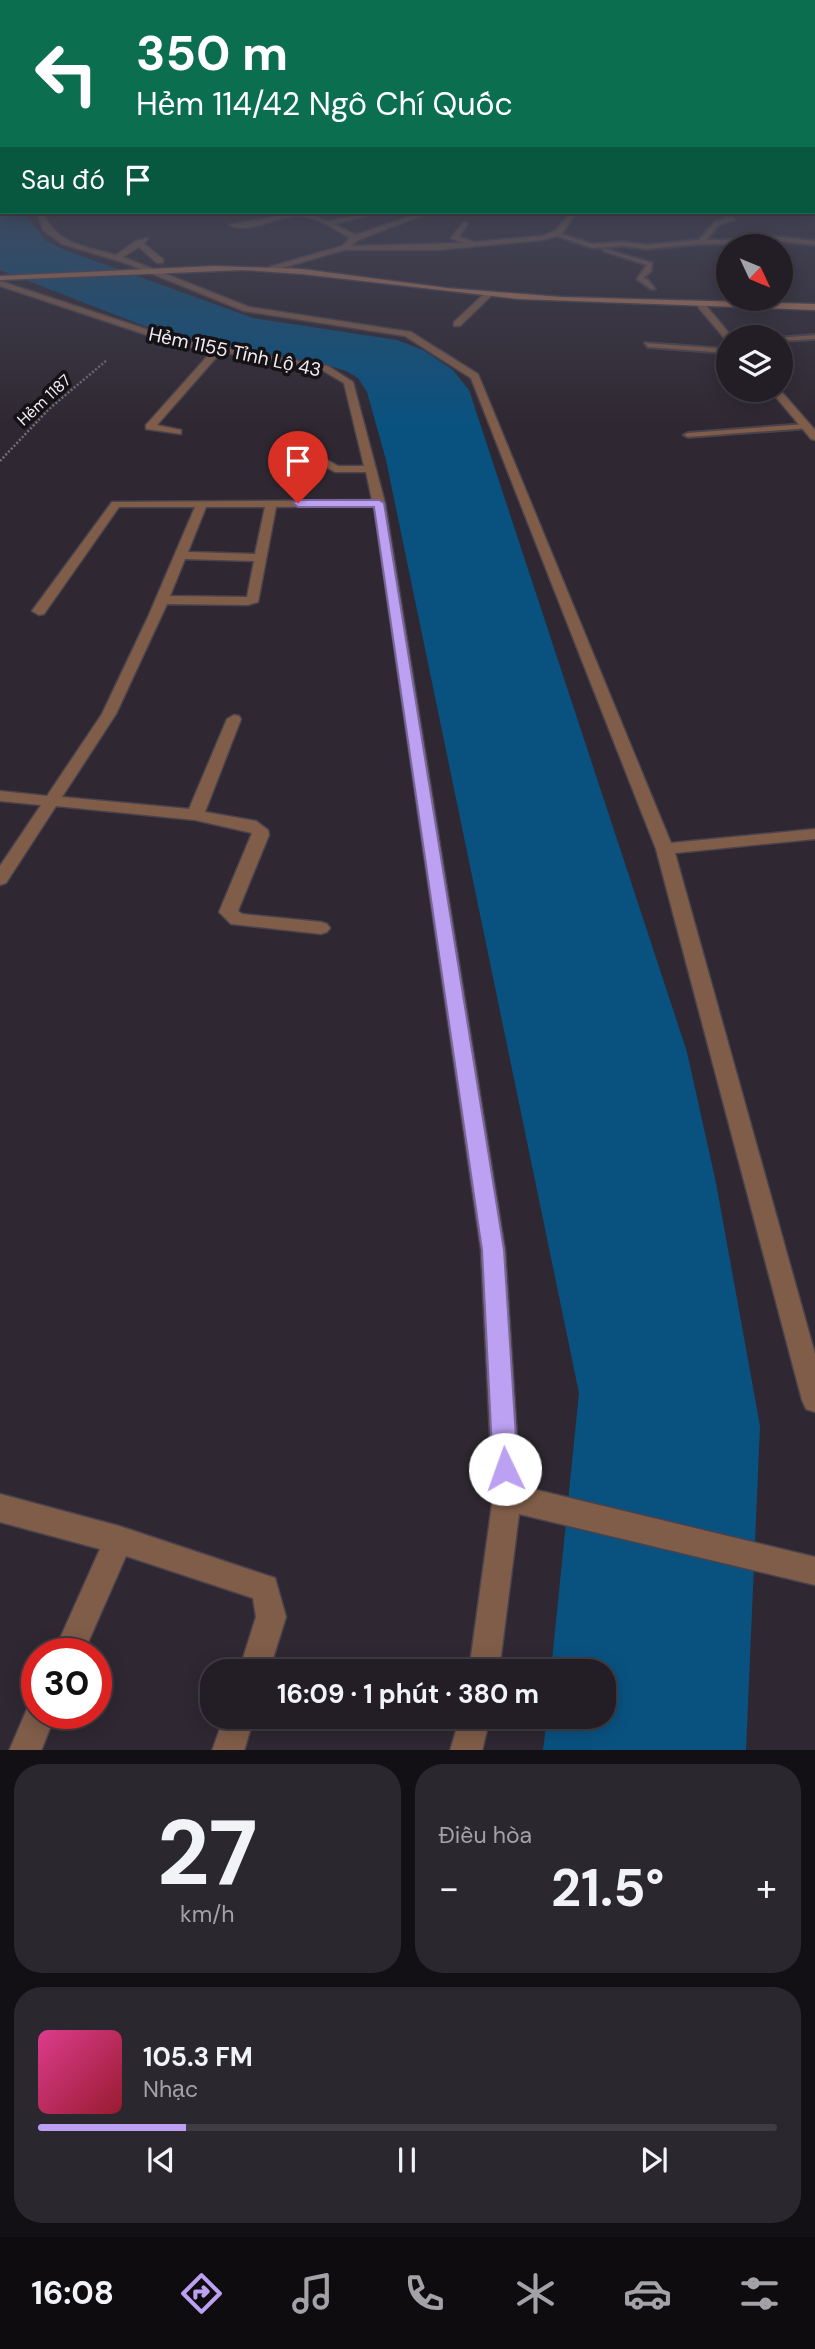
<!DOCTYPE html>
<html lang="vi">
<head>
<meta charset="utf-8">
<style>
	body { margin:0; font-family:"DM Sans",sans-serif; background:#2b272e; color:#f1f3f6; height:100vh; display:flex; flex-direction:column; font-size:26px; white-space:nowrap }
	* { box-sizing:border-box; margin:0 }
	p { font-size:23px; color:#a3a2a7 }
	.icon { flex:none; width:38px; height:38px; fill:none; stroke:currentColor; stroke-width:2; stroke-linecap:round; stroke-linejoin:round }
	.map { position:relative; height:1750px; overflow:hidden }
	.sheet { display:flex; flex-direction:column; gap:14px; padding:14px; background:#131015; flex:1 }
	.sheet>* { flex:none }
	.top-card { position:absolute; left:0px; top:0px; width:816px; height:214px; box-shadow:0 4px 18px #0003,0 0 0 2px #403c43; background:#0b6e4f; color:#fff; overflow:hidden }
	.needle { width:46px; rotate:134deg }
	.buttons { position:absolute; left:716px; top:234px; display:grid; gap:14px }
	.buttons a { display:grid; place-items:center; width:77px; height:77px; border-radius:50%; background:#231e26; box-shadow:0 4px 18px #0003,0 0 0 2px #403c43; font-size:35px }
	.speed { position:absolute; left:21px; top:1638px; display:flex; gap:14px; font-size:35px; font-weight:700; text-align:center }
	.speed>* { display:grid; place-content:center; width:91px; height:91px; border-radius:50%; background:#231e26; box-shadow:0 4px 18px #0003,0 0 0 2px #403c43; line-height:1 }
	.speed .limit { border:10px solid #d22; background:#fff; color:#111 }
	.pin { position:absolute; display:grid; place-items:center; width:60px; height:60px; color:#fff; margin:-72px -30px; border-radius:50% 50% 50% 0; rotate:-45deg; box-shadow:0 0 7px #0007 }
	.pin .icon { rotate:45deg }
	.me { position:absolute; width:77px; margin:-38px; rotate:357deg; stroke-linejoin:round; filter:drop-shadow(0 0 5px #0008) }
	.turn { display:flex; align-items:center; gap:24px; height:147px; padding:0 21px; font-size:32px }
	.turn .icon { width:91px; height:91px; stroke-width:2.5 }
	.turn b { display:block; font-size:49px; line-height:60px }
	.then { display:flex; align-items:center; height:66px; padding:0 21px; background:#0003; gap:14px; font-size:26px }
	.big { font-size:52px; font-weight:700; line-height:1.1 }
	.sheet .card { flex:1; display:flex; flex-direction:column; justify-content:center; gap:10px; min-width:0; padding:0 24px; border-radius:28px; background:#2b272e }
	.sheet .dial { align-items:center; gap:0 }
	.dial b { font-size:91px; line-height:1 }
	.song { display:flex; align-items:center; gap:21px }
	.cover { width:84px; height:84px; border-radius:10px; background:linear-gradient(135deg,hsl(330 70% 55%),hsl(350 70% 35%)) }
	.played { height:7px; border-radius:4px; background:linear-gradient(90deg,#bca0f2 20%,#403c43 20%) }
	.keys { display:flex; justify-content:space-around; direction:ltr }
	.heat { display:flex; justify-content:space-between; align-items:center; font-size:38px; direction:ltr }
	.sheet .tiles { flex:1; display:grid; gap:14px; grid-template-columns:1fr 1fr }
	.card:last-child { grid-column:span 2 }
	.trip { position:absolute; left:200px; top:1659px; width:416px; height:70px; border-radius:28px; background:#231e26; box-shadow:0 4px 18px #0003,0 0 0 2px #403c43; font-weight:700; line-height:70px; text-align:center }
	.tab-bar { display:flex; height:112px; justify-content:space-around; align-items:center; background:#0e0c0f; color:#a3a2a7 }
	.tab-bar .icon { width:49px; height:49px }
	.tab-bar .selected { color:#bca0f2 }
	.tab-bar b { font-size:32px; color:#f1f3f6 }
	.map>svg:first-child { display:block }
	.water { fill:#095280 }
	.lines { fill:none; stroke-linecap:round; stroke-linejoin:round }
	.lane-casing { stroke:#4a434d; stroke-width:4 }
	.street-casing { stroke:#4a434d; stroke-width:3 }
	.secondary-casing { stroke:#4a434d; stroke-width:3 }
	.path { stroke:#756e77; stroke-width:2.5; stroke-dasharray:2 2; stroke-linecap:butt }
	.lane { fill:#805d49; fill-rule:evenodd }
	.street { fill:#805d49; fill-rule:evenodd }
	.secondary { fill:#b17858; fill-rule:evenodd }
	.route { fill:#bca0f2; stroke:#7a689d; stroke-width:2 }
	.labels { text-anchor:middle; dominant-baseline:central; stroke-width:7; stroke-linejoin:round; paint-order:stroke }
	.far-street-label { font-size:16px; fill:#f1ecf3; stroke:#151216 }
	.street-label { font-size:19px; fill:#f1ecf3; stroke:#151216 }
</style>
</head>
<body>
<div class="map">
<svg width="815" height="1751" viewBox="0 0 815 1751">
	<rect width="100%" height="100%" fill="#2f2832"/>
	<path class="water" d="M0,189L2,212H24L46,241L65,250L253,318L397,340L423,350L453,370L469,390L687,1052L716,1183L760,1426L746,1750H543L547,1717H604V1671H551L579,1393L386,460L367,392L358,378L346,371L320,363L178,339L0,270Z"/>
	<g class="lines">
		<g class="lane-casing">
			<path id="lane" d="M732,217L734,220L719,224L706,240H742L770,236L815,241V245L770,240L742,244H701L646,249L624,246L592,248L552,234L557,233L592,244L624,242L646,245L699,240L715,222Z
				M604,249L652,263L651,271L643,278L647,279L655,289H651L637,279L647,265L604,251Z
				M815,335V339L780,341V338H777Z
				M645,343L728,349V353L648,347Z
				M806,424H809V428L688,437L684,435L688,433Z"/>
		</g>
		<g class="street-casing">
			<path id="street" d="M37,212H43C56,245 85,246 116,255L136,241L148,238L144,244L163,259V263H157L139,247L123,257L249,307L411,332L478,374L671,843L815,829V839L675,853L815,1354V1412L806,1409L802,1400L656,849L471,378L405,336L244,311L128,264L62,244L43,230Z
				M300,212L327,221L382,212L334,224L356,235L422,212H431L358,240L351,246L464,243L451,238L464,222L468,224L459,237L474,242L542,236L555,231L571,212H577L561,235L543,240L437,250H344L272,271L269,267L342,246L350,238C336,230 317,217 300,216C277,215 251,235 229,225Z
				M0,281L179,340L328,366L353,382L385,503L505,1250L520,1486L815,1557V1585L519,1514L499,1671H469L493,1497L481,1250L374,506L276,507L258,602L248,605L167,604L116,714L62,797L189,809L227,719L234,715L239,716L241,719L205,812L256,821L268,830L269,835L238,911L242,914L321,922L327,924L330,928L327,932L321,934L231,924L219,912L252,833L195,820L56,806L6,883L0,885V866L41,805L0,801V791L47,796L102,714L148,617L195,507H119L44,614L39,615L32,611L112,502L372,500L366,472H335L324,466L293,462L288,459L293,456L327,460L338,466H364L344,383L322,370L221,352L157,425L181,430V434L146,429V425L212,351L174,344L0,286ZM206,507H265L255,554L188,552ZM185,559L254,561L247,597L170,596Z
				M486,292L493,294L460,326H454V322Z
				M698,303H704L733,338L726,340L698,307Z
				M770,390H780L815,430V440L811,439Z
				M0,1494L119,1526L275,1578L286,1617L269,1671H239L256,1617L253,1598L126,1556L83,1654H53L100,1549L0,1522Z
				M37,1699V1713H56L41,1751H9L30,1702Z
				M224,1717H254L244,1751H212Z
				M460,1717H490L482,1751H450Z"/>
		</g>
		<g class="secondary-casing">
			<path id="secondary" d="M214,266L302,269L447,288L561,297L815,304V310L518,299L302,274L244,270L0,280V276Z"/>
		</g>
		<path class="path" d="M0,461L49,409L107,360"/>
		<use href="#lane" class="lane"/>
		<use href="#street" class="street"/>
		<use href="#secondary" class="secondary"/>
	</g>
	<linearGradient id="sky" x2="0" y2="1"><stop stop-color="#1a161c"/><stop offset="0.42" stop-color="#47485a"/><stop offset="1" stop-color="#47485a" stop-opacity="0"/></linearGradient>
	<rect width="815" height="425" fill="url(#sky)"/>
	<path class="route" d="M379,500L384,503L504,1250L518,1469L514,1478L505,1482L497,1478L493,1469L482,1250L374,507H298L293,503L298,500Z"/>
	<g class="labels">
		<g class="far-street-label">
			<text transform="translate(44 400) rotate(-43)">Hẻm 1187</text>
		</g>
		<g class="street-label">
			<text transform="translate(235 352) rotate(12)">Hẻm 1155 Tỉnh Lộ 43</text>
		</g>
	</g>
</svg>
<div class="buttons">
<a><svg class="needle" viewBox="-14 -14 28 28"><path d="M0-13l5 13h-10z" fill="#e53935"/><path d="M0 13l5-13h-10z" fill="#a3a2a7"/></svg></a>
<a><svg class="icon" aria-label="layers" viewBox="0 0 24 24"><path d="M12 4l9 5-9 5-9-5zM3 14l9 5 9-5"/></svg></a>
</div>
<div class="speed"><div class="limit">30</div></div>
<div class="pin" style="left:298px;top:503px;background:#d93025"><svg class="icon" aria-label="arrive" viewBox="0 0 24 24"><path d="M6 21V4h12l-3 4 3 4H6"/></svg></div>
<svg class="me" style="left:505px;top:1469px" viewBox="-20 -20 40 40"><circle r="19" fill="#fff"/><path d="M0-13L10 11 0 6-10 11z" fill="#bca0f2"/></svg>
<div class="trip">16:09 · 1 phút · 380 m</div>
<div class="top-card">
<div class="turn"><svg class="icon" aria-label="left" viewBox="0 0 24 24"><path d="M17 20v-9H6M10 6l-5 5 5 5"/></svg><div><b>350 m</b>Hẻm 114/42 Ngô Chí Quốc</div></div>
<div class="then">Sau đó<svg class="icon" aria-label="arrive" viewBox="0 0 24 24"><path d="M6 21V4h12l-3 4 3 4H6"/></svg></div>
</div>
</div>
<section class="sheet">
<div class="tiles">
<div class="card dial"><b>27</b><p>km/h</p></div>
<div class="card"><p>Điều hòa</p>
<div class="heat"><a>−</a><b class="big">21.5°</b><a>+</a></div>
</div>
<div class="card">
<div class="song"><i class="cover"></i><div><b>105.3 FM</b><p>Nhạc</p></div></div>
<div class="played"></div>
<div class="keys"><svg class="icon" aria-label="previous" viewBox="0 0 24 24"><path d="M18 5L8 12l10 7zM5 5v14"/></svg><svg class="icon" aria-label="pause" viewBox="0 0 24 24"><path d="M8 5v14M16 5v14"/></svg><svg class="icon" aria-label="next" viewBox="0 0 24 24"><path d="M6 5l10 7-10 7zM19 5v14"/></svg></div>
</div>
</div>
</section>
<nav class="tab-bar">
<b>16:08</b>
<svg class="icon selected" aria-label="directions" viewBox="0 0 24 24"><path d="M12 3l9 9-9 9-9-9zM9 14v-3h6M13 9l2 2-2 2"/></svg>
<svg class="icon" aria-label="music" viewBox="0 0 24 24"><path d="M9 18V5l10-2v13"/><circle cx="6" cy="18" r="3"/><circle cx="16" cy="16" r="3"/></svg>
<svg class="icon" aria-label="phone" viewBox="0 0 24 24"><path d="M5 4h4l2 5-3 2q2 4 5 5l2-3 5 2v4C11 20 4 13 5 4z"/></svg>
<svg class="icon" aria-label="climate" viewBox="0 0 24 24"><path d="M12 3v18M4 7l16 10M4 17L20 7"/></svg>
<svg class="icon" aria-label="car" viewBox="0 0 24 24"><path d="M5 17H2v-5l4-1 3-4h7l3 4 3 1v5h-3M9 17h6M6 11h13"/><circle cx="7" cy="17" r="2"/><circle cx="17" cy="17" r="2"/></svg>
<svg class="icon" aria-label="filters" viewBox="0 0 24 24"><path d="M4 7h16M4 17h16"/><circle cx="9" cy="7" r="2"/><circle cx="15" cy="17" r="2"/></svg>
</nav>
</body>
</html>
